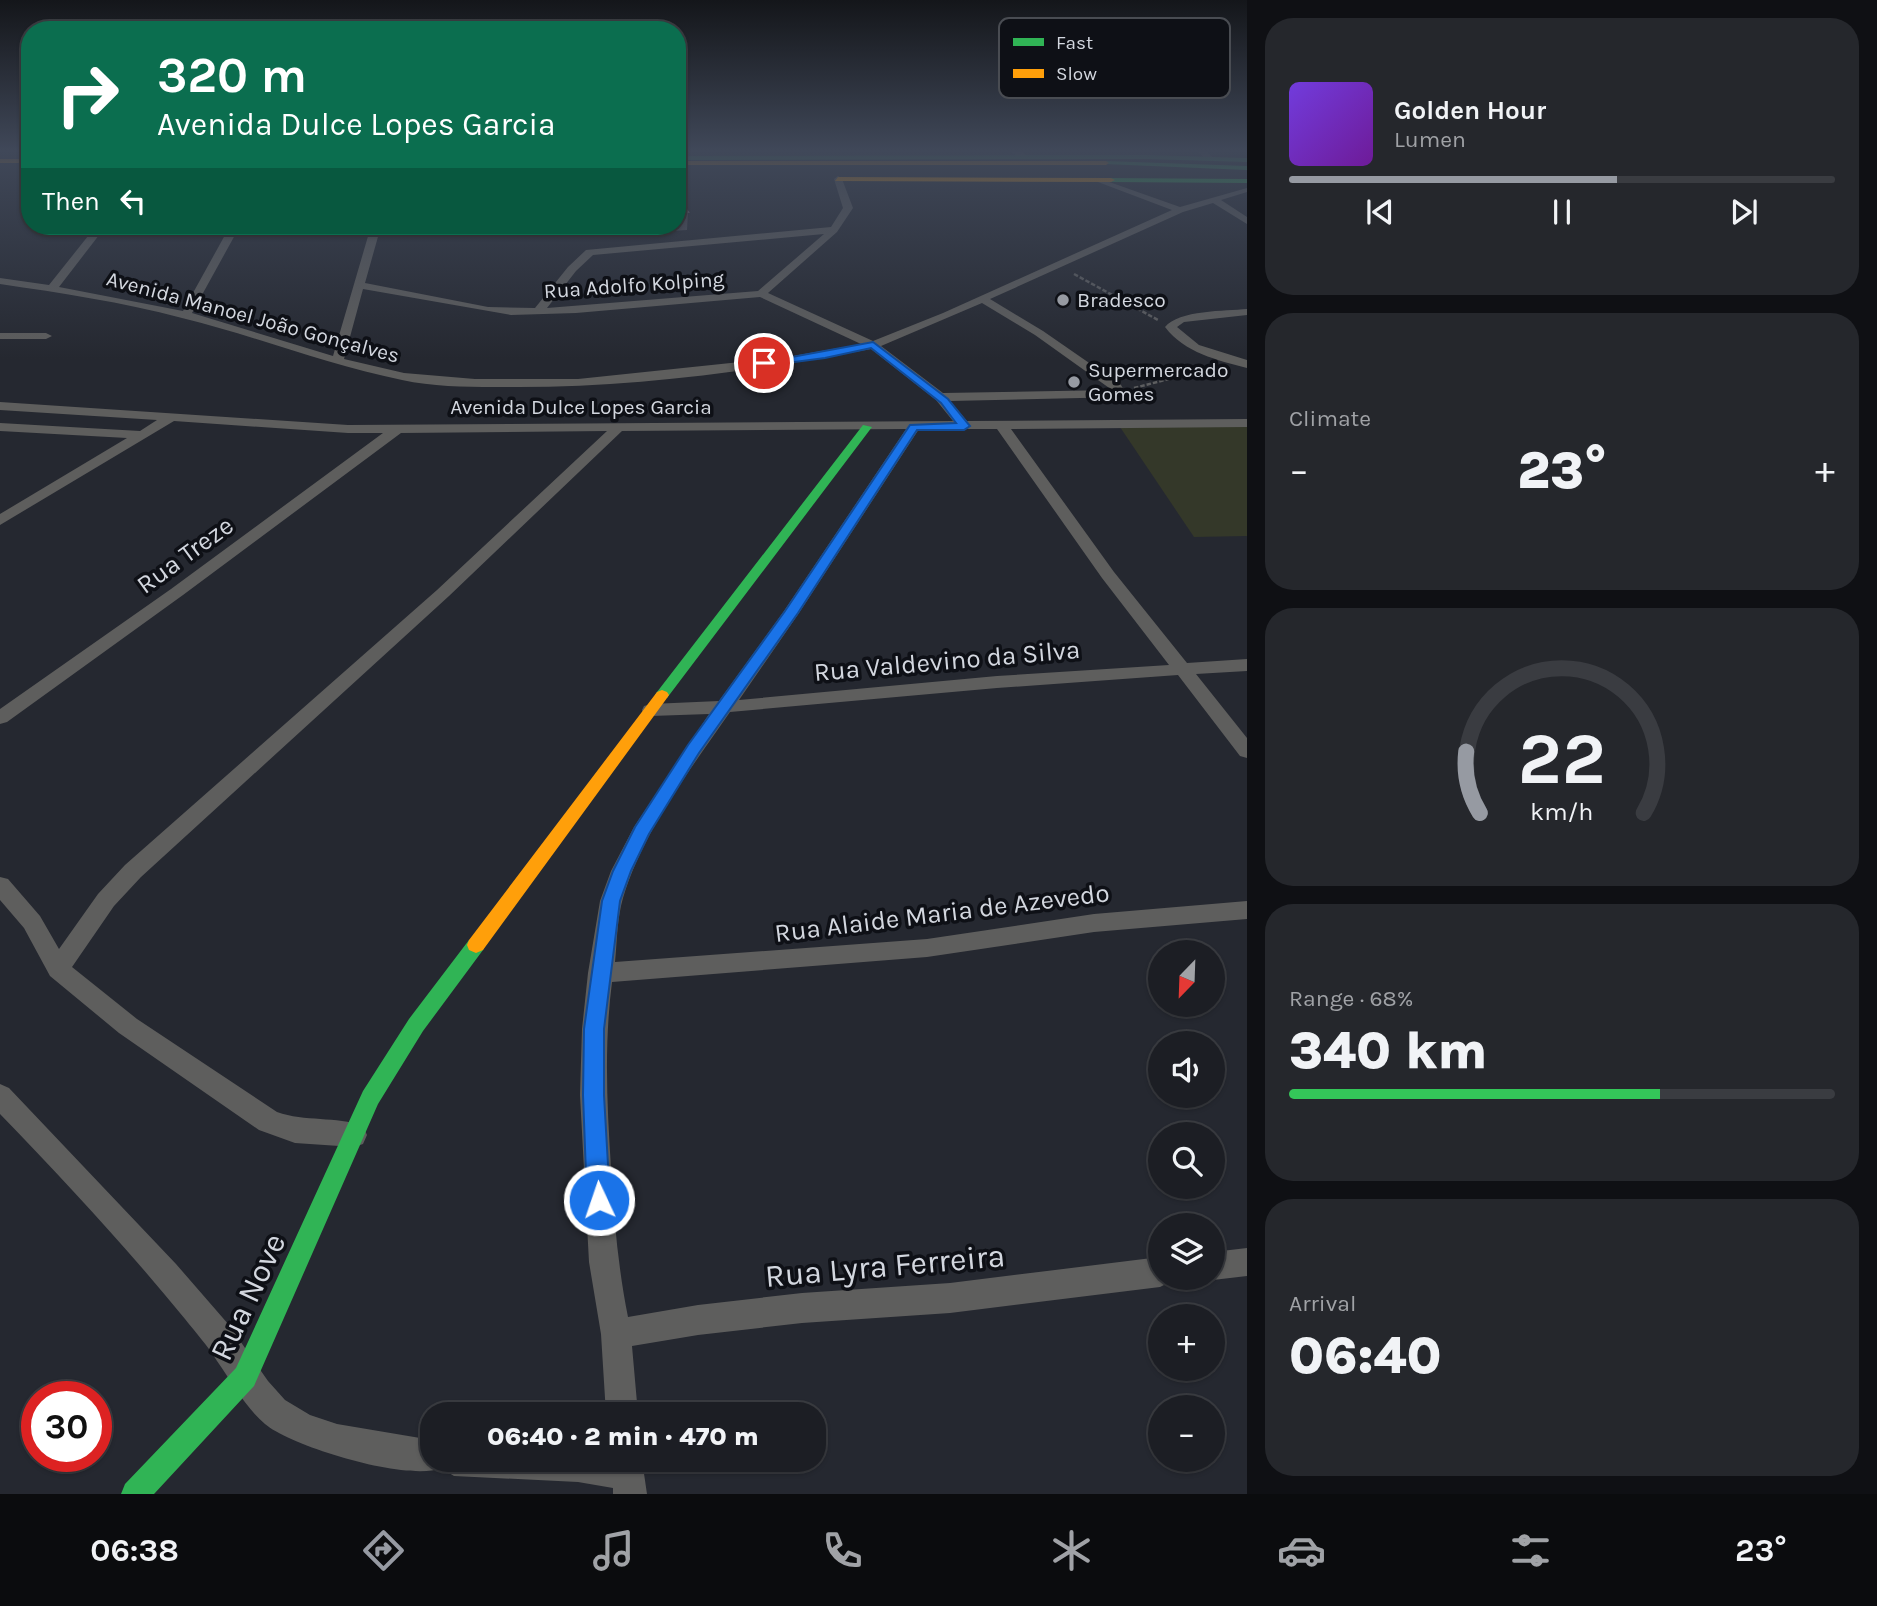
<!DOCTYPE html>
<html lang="en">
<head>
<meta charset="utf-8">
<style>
	body { margin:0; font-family:Karla,sans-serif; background:#25272c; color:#f1f3f6; height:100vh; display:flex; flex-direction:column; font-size:26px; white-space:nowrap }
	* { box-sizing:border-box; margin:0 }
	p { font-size:23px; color:#a0a2a6 }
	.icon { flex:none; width:38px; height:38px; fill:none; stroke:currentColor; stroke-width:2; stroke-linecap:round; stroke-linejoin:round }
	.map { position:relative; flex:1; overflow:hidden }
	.sheet { display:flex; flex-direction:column; gap:18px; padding:18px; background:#0f1014; width:630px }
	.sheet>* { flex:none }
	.guide { position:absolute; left:21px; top:21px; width:665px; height:214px; border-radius:28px; box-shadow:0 2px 5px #0004,0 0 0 2px #3a3c41; background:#0b6e4f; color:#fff; overflow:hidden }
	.needle { width:46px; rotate:203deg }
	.fabs { position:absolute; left:1148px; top:940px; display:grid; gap:14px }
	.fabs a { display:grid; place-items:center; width:77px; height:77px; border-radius:50%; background:#1c1e24; box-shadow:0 2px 5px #0004,0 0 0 2px #3a3c41; font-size:35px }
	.speed { position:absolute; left:21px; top:1381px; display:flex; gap:14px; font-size:35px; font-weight:700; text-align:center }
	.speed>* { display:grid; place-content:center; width:91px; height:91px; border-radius:50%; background:#1c1e24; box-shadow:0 2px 5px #0004,0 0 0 2px #3a3c41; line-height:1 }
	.speed .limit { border:10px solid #d22; background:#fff; color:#111 }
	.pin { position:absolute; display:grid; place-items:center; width:60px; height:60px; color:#fff; margin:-30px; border:4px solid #fff; border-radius:50%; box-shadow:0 2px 7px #0007 }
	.me { position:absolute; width:77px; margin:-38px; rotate:357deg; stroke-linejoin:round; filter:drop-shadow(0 0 5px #0008) }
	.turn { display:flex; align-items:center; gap:24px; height:147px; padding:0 21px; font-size:32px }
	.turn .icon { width:91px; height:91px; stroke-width:2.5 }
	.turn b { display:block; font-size:49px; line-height:60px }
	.then { display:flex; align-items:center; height:66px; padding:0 21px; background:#0003; gap:14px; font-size:26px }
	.big { font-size:52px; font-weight:800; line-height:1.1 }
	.sheet .tile { flex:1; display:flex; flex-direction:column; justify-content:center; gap:10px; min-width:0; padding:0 24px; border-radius:28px; background:#25272c }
	.sheet .dial { align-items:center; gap:0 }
	.dial svg { height:182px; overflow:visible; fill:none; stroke:#3a3c41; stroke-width:7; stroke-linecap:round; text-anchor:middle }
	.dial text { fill:#f1f3f6; stroke:none }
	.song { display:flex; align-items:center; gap:21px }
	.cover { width:84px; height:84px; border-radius:10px; background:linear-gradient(135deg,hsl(260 70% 55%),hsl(280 70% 35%)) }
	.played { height:7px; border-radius:4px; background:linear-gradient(90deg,#969aa2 60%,#3a3c41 60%) }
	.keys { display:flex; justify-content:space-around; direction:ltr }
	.heat { display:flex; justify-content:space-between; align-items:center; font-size:38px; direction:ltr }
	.charge { height:10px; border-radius:5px; background:linear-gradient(90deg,#34c759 68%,#3a3c41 0) }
	.trip { position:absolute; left:420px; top:1402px; width:406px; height:70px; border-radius:28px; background:#1c1e24; box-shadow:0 2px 5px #0004,0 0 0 2px #3a3c41; font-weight:800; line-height:70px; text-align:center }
	.menu { display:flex; height:112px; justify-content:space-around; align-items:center; background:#0b0c0e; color:#a0a2a6 }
	.menu .icon { width:49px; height:49px }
	.menu .on { color:#969aa2 }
	.menu b { font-size:32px; color:#f1f3f6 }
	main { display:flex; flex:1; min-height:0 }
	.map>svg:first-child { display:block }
	.green { fill:#343829 }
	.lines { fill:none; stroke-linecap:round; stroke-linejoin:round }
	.path { stroke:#5d5e60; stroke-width:2.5; stroke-dasharray:4.5 2; stroke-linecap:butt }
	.street { fill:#5e5e5d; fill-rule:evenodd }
	.fast { fill:#30b455; fill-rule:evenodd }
	.slow { fill:#ff9f0a; fill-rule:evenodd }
	.wall { fill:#4e4d54 }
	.building { fill:#5c5c62; stroke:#6f6f76; stroke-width:2 }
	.route { fill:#1a73e8; stroke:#114b97; stroke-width:2 }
	.poi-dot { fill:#969aa2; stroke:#0e1016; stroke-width:2.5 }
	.labels { text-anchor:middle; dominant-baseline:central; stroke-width:7; stroke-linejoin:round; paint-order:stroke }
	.far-street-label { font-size:21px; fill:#d3d7df; stroke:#0e1016 }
	.far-poi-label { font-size:21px; fill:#d3d7df; stroke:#0e1016; text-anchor:start }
	.street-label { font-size:26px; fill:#d3d7df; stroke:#0e1016 }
	.near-street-label { font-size:32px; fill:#d3d7df; stroke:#0e1016 }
	.key { fill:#0e1016; stroke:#494c52; stroke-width:2 }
	.key-label { font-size:19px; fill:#d3d7df }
</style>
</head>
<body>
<main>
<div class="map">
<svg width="1247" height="1494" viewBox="0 0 1247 1494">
	<rect width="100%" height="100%" fill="#252830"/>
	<path class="green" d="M1120,427H1247V536L1194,537Z"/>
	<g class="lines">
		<path class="path" d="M1074,274L1158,320
			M1134,388L1188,374L1198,366"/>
		<path class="street" d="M1007,149H1018L1027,156L1020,158Z
			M1196,149H1205L1212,157L1205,159Z
			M838,176L842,179L853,208L837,232L768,293L873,341L943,313L1172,210L1098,182V178L1180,207L1247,188V192L1221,200L1247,217V224L1213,203L1183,212L990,299L1043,331L1121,385L1126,394L1124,397L950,401L967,421L1247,419V427L1011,429L1114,572L1187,663L1247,659V671L1196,674L1247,738V758L1240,756L1178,675L997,688L730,712C690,770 643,831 623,898C617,918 617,942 615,962L927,939L1094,914L1247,901V919L1094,932L927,957L612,982C604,1045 607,1105 611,1168C614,1219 618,1267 628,1317L698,1305L802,1293L950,1283L1160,1257V1278H1172L1170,1282L1160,1287L950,1313L802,1323L698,1335L632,1346L638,1414H606L601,1334L589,1262L580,1095L582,1029L588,973L600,901L611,871L634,827L709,714L651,716L644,714L642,710L644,706L651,704L719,701L784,611L906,429L622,431L449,596L141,877L114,906L72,967L137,1019L277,1112C305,1122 336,1116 363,1126L367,1135L363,1144L354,1147L295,1143L259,1130L119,1033L50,976L24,928L0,900V877L8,879L40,916L59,949L98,894L125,865L437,590L607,431L401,433L183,595L7,722L0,724V709L171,589L383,433H348L174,421L0,525V514L127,438L0,431V423L140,431L157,420L0,410V402L348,425L953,421L936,400L871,349C755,371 636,387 518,387C480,387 439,388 402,380C327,365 256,336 182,318C122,302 61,293 0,284V278L49,285L96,226H106L59,287L183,311L230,226H240L192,313L333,356L371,226H381L365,283L488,307L535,308L568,267L586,250L831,227L843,208L834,179ZM824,234L758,291L547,308L576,271L593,255ZM363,289L511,315L576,313L760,297L861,344L787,357L578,379H475L404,373L344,359ZM982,303L1035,335L1112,390L943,393L881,346ZM919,429H997L1102,578L1169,665L997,676L739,700L799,613Z
			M1247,309V315L1184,322L1177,327L1199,345L1247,360V368C1217,360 1185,353 1165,327C1179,310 1225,311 1247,309Z
			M0,333H46L52,336L46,339H0Z
			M0,1084L9,1088L176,1264L229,1325L268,1381L285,1400L310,1415L337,1424L432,1440V1460H642L647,1494H613V1488L578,1482L454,1476L441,1468C409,1482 292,1447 265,1424C245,1407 232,1382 217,1361C208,1346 196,1333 185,1319C127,1248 64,1180 0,1114Z
			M1247,1248V1276L1213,1280L1206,1278H1213V1252Z"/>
		<path class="fast" d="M1147,155L1247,158V162L1147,159L677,160V156Z
			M1106,161L1247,166V170L1104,164Z
			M1108,178L1247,179V183L1111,182Z
			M863,425L872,427L667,698H657L655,695L657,692Z
			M476,937L483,940L485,945L483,950L423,1031L378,1104L254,1386L154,1494H121L125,1484L236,1368L363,1091L409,1019L469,940Z"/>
		<path class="slow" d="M0,159H30V163H0Z
			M677,161H1106L1109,163L1106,165H677Z
			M838,177L1111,178L1115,180L1111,182L835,181Z
			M662,690L667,692L669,695L667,698L483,950L476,953L469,950L467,945L469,940L657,692Z"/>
	</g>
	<path class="wall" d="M837,149H918L917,151H837Z
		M677,198L688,212L687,230L629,234L625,226H677Z"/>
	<path class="building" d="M677,198L688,212L677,213Z"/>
	<linearGradient id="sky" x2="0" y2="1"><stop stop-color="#14161a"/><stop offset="0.42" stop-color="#404859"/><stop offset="1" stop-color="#404859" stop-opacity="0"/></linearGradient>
	<rect width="1247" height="359" fill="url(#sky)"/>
	<path class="route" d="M873,342L948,399L970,426L964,430H917L798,613L699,753L649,834L631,871L620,901L604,1029V1095L610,1200L607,1208L599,1211L591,1208L587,1200L583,1095L584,1029L602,901L613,871L635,827L688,745L785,611L910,425L956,423L941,403L871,348L825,358L764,366L759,363Z"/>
	<g class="poi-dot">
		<circle cx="1063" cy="300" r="7"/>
		<circle cx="1074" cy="382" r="7"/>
	</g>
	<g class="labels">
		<g class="far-street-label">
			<text transform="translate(634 285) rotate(-4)">Rua Adolfo Kolping</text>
			<text transform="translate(253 317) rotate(15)">Avenida Manoel João Gonçalves</text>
			<text x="581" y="407">Avenida Dulce Lopes Garcia</text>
		</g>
		<g class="far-poi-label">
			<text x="1077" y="300">Bradesco</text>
			<text x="1088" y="370">Supermercado<tspan x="1088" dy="24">Gomes</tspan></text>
		</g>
		<g class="street-label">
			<text transform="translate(185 555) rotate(-36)">Rua Treze</text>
			<text transform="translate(947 661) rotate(-5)">Rua Valdevino da Silva</text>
			<text transform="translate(942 913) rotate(-7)">Rua Alaide Maria de Azevedo</text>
		</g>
		<g class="near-street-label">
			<text transform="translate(885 1266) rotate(-5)">Rua Lyra Ferreira</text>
			<text transform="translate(248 1297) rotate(-65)">Rua Nove</text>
		</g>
	</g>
	<rect x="999" y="18" width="231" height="80" rx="10" class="key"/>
	<rect x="1013" y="38" width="31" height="8" fill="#30b455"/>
	<rect x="1013" y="69" width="31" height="9" fill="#ff9f0a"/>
	<g class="key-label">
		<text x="1056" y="49">Fast</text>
		<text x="1056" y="80">Slow</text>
	</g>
</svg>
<div class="fabs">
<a><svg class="needle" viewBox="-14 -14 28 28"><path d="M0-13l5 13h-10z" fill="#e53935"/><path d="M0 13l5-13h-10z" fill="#a0a2a6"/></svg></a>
<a><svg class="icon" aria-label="sound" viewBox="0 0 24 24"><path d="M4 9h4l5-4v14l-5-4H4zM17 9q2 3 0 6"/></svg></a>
<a><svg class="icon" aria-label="search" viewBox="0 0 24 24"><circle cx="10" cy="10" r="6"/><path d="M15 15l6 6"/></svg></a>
<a><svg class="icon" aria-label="layers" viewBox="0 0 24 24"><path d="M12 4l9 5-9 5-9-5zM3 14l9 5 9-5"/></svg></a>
<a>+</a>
<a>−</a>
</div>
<div class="speed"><div class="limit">30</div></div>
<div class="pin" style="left:764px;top:363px;background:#d93025"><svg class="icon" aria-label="arrive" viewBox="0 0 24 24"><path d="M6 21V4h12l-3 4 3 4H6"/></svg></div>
<svg class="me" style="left:599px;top:1200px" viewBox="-20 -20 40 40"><circle r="17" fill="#1a73e8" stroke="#fff" stroke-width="3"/><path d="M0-11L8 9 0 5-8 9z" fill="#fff"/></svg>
<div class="trip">06:40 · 2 min · 470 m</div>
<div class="guide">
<div class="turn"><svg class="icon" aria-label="right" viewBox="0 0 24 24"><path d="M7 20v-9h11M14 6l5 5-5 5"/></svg><div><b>320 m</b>Avenida Dulce Lopes Garcia</div></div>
<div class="then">Then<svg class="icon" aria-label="left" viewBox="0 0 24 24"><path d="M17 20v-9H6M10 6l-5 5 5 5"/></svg></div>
</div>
</div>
<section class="sheet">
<div class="tile">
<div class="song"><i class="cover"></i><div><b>Golden Hour</b><p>Lumen</p></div></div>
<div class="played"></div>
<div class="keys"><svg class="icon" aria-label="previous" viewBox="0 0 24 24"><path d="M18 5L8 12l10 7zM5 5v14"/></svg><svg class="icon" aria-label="pause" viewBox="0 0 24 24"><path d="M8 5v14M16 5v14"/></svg><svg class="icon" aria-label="next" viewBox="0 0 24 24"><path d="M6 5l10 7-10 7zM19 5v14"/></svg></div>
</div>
<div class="tile"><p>Climate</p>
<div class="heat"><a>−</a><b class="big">23°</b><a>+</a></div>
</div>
<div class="tile dial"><svg viewBox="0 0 100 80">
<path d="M14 69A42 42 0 1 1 86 69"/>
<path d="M14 69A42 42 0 0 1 8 42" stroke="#969aa2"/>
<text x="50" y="56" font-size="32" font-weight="700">22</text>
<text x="50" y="72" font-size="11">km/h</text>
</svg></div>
<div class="tile"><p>Range · 68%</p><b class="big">340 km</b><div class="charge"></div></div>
<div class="tile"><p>Arrival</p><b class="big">06:40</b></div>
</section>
</main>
<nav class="menu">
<b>06:38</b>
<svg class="icon on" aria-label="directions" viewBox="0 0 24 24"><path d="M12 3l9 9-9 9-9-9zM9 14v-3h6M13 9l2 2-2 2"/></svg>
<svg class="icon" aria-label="music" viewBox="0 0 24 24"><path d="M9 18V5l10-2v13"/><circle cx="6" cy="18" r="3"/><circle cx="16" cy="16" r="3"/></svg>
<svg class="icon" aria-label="phone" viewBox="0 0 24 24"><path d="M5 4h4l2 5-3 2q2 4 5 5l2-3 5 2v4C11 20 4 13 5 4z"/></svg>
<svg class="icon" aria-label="climate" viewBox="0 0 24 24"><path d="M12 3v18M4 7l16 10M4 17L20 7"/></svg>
<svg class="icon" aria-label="car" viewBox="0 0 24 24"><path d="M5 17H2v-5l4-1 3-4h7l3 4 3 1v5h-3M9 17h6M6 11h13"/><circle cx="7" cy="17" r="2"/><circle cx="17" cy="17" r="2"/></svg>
<svg class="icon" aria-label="filters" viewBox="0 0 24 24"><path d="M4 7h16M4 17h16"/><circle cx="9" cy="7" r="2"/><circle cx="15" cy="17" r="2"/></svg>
<b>23°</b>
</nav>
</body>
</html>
